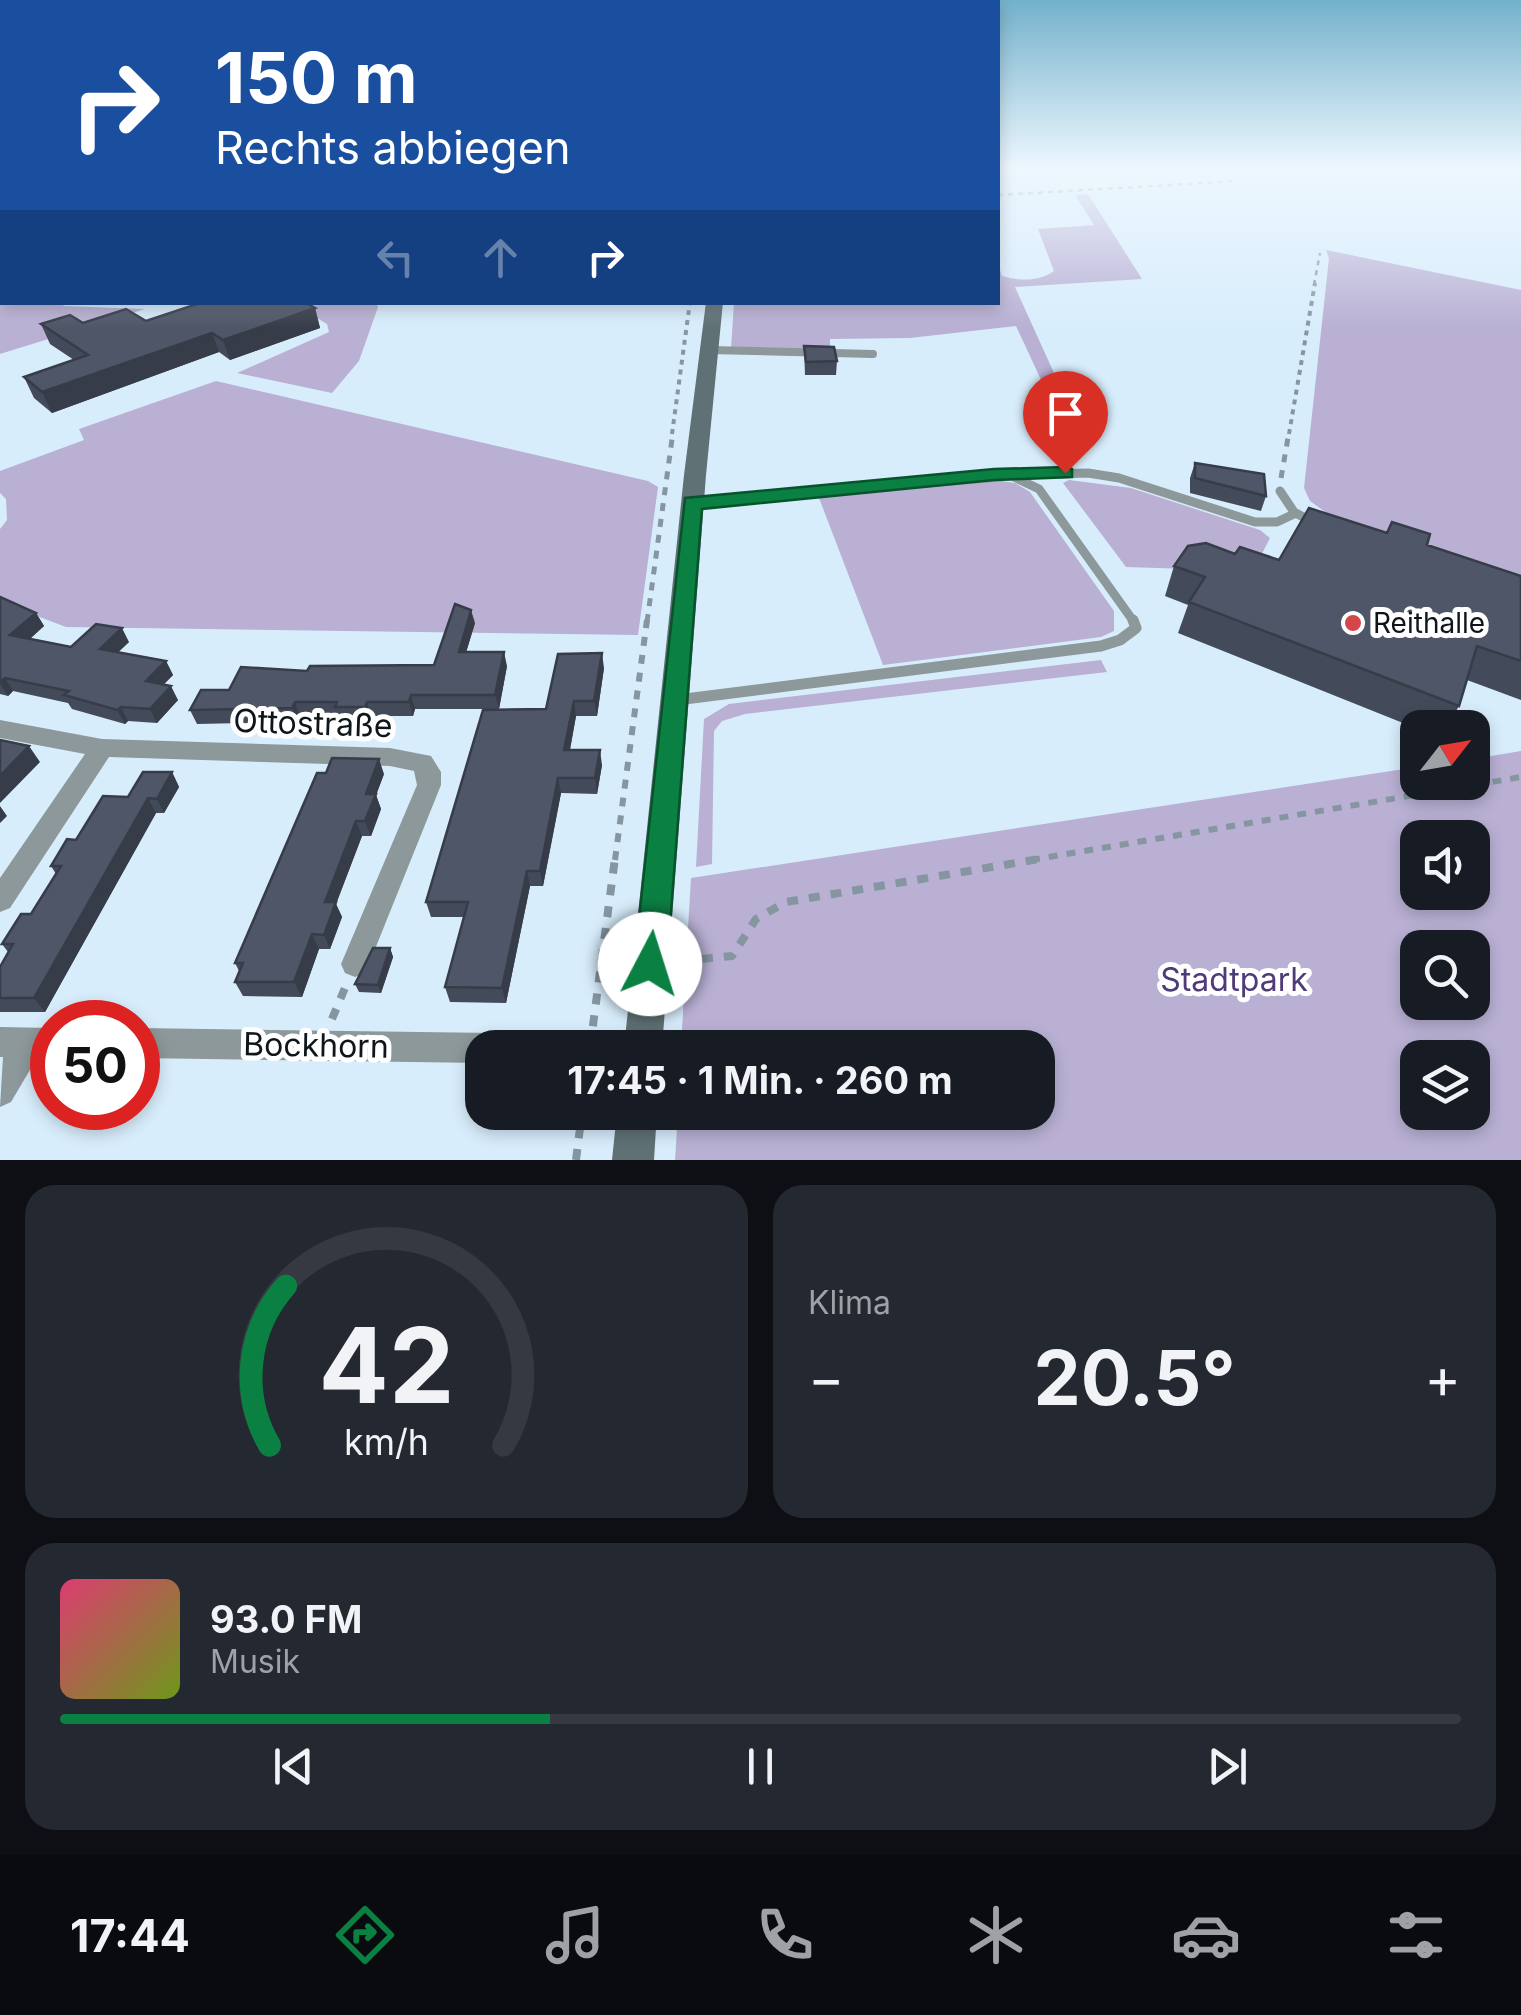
<!DOCTYPE html>
<html lang="de">
<head>
<meta charset="utf-8">
<style>
	body { margin:0; font-family:Inter,sans-serif; background:#242831; color:#f1f3f6; height:100vh; display:flex; flex-direction:column; font-size:38px; white-space:nowrap }
	* { box-sizing:border-box; margin:0 }
	p { font-size:32px; color:#9ea1a6 }
	.icon { flex:none; width:55px; height:55px; fill:none; stroke:currentColor; stroke-width:2; stroke-linecap:round; stroke-linejoin:round }
	.map { position:relative; height:1160px; overflow:hidden }
	.panel { display:flex; flex-direction:column; gap:25px; padding:25px; background:#0d0f14; flex:1 }
	.panel>* { flex:none }
	.banner { position:absolute; left:0px; top:0px; width:1000px; height:305px; box-shadow:0 5px 15px #0003; background:#1a4fa0; color:#fff; overflow:hidden }
	.needle { width:65px; rotate:59deg }
	.controls { position:absolute; left:1400px; top:710px; display:grid; gap:20px }
	.controls a { display:grid; place-items:center; width:90px; height:90px; border-radius:20px; background:#171b24; box-shadow:0 5px 15px #0003; font-size:50px }
	.speed { position:absolute; left:30px; top:1000px; display:flex; gap:20px; font-size:50px; font-weight:700; text-align:center }
	.speed>* { display:grid; place-content:center; width:130px; height:130px; border-radius:50%; background:#171b24; box-shadow:0 5px 15px #0003; line-height:1 }
	.speed .limit { border:15px solid #d22; background:#fff; color:#111 }
	.pin { position:absolute; display:grid; place-items:center; width:85px; height:85px; color:#fff; margin:-102px -42px; border-radius:50% 50% 50% 0; rotate:-45deg; box-shadow:0 0 10px #0007 }
	.pin .icon { rotate:45deg }
	.me { position:absolute; width:110px; margin:-55px; rotate:5deg; stroke-linejoin:round; filter:drop-shadow(0 0 8px #0008) }
	.turn { display:flex; align-items:center; gap:35px; height:210px; padding:0 50px; font-size:45px }
	.turn .icon { width:130px; height:130px; stroke-width:2.5 }
	.turn b { display:block; font-size:70px; line-height:85px }
	.lanes { display:flex; align-items:center; height:95px; padding:0 50px; background:#0003; justify-content:center; gap:50px; direction:ltr }
	.lanes .off { opacity:.35 }
	.big { font-size:75px; font-weight:700; line-height:1.1 }
	.panel .card { flex:1; display:flex; flex-direction:column; justify-content:center; gap:15px; min-width:0; padding:0 35px; border-radius:30px; background:#242831 }
	.panel .dial { align-items:center; gap:0 }
	.dial svg { height:260px; overflow:visible; fill:none; stroke:#363941; stroke-width:7; stroke-linecap:round; text-anchor:middle }
	.dial text { fill:#f1f3f6; stroke:none }
	.song { display:flex; align-items:center; gap:30px }
	.cover { width:120px; height:120px; border-radius:15px; background:linear-gradient(135deg,hsl(340 70% 55%),hsl(80 70% 35%)) }
	.played { height:10px; border-radius:5px; background:linear-gradient(90deg,#0b8043 35%,#363941 35%) }
	.keys { display:flex; justify-content:space-around; direction:ltr }
	.heat { display:flex; justify-content:space-between; align-items:center; font-size:55px; direction:ltr }
	.panel .tiles { flex:1; display:grid; gap:25px; grid-template-columns:1fr 1fr }
	.card:last-child { grid-column:span 2 }
	.trip { position:absolute; left:465px; top:1030px; width:590px; height:100px; border-radius:30px; background:#171b24; box-shadow:0 5px 15px #0003; font-weight:700; line-height:100px; text-align:center }
	.tab-bar { display:flex; height:160px; justify-content:space-around; align-items:center; background:#090b0e; color:#9ea1a6 }
	.tab-bar .icon { width:70px; height:70px }
	.tab-bar .on { color:#0b8043 }
	.tab-bar b { font-size:45px; color:#f1f3f6 }
	.map>svg:first-child { display:block }
	.green { fill:#b9b0d4; fill-rule:evenodd }
	.lines { fill:none; stroke-linecap:round; stroke-linejoin:round }
	.path-far4 { stroke:#8696a1; stroke-width:2.5; stroke-dasharray:5 5; stroke-linecap:butt }
	.path-far3 { stroke:#8696a1; stroke-width:4; stroke-dasharray:5 5; stroke-linecap:butt }
	.path-far2 { stroke:#8696a1; stroke-width:5; stroke-dasharray:8 8; stroke-linecap:butt }
	.path-far1 { stroke:#8696a1; stroke-width:6; stroke-dasharray:9 9; stroke-linecap:butt }
	.path { stroke:#8696a1; stroke-width:8; stroke-dasharray:11 11; stroke-linecap:butt }
	.lane-far2 { stroke:#8d989a; stroke-width:8 }
	.lane-far1 { stroke:#8d989a; stroke-width:9 }
	.lane { stroke:#8d989a; stroke-width:11 }
	.street { fill:#8d989a; fill-rule:evenodd }
	.secondary { fill:#607175; fill-rule:evenodd }
	.wall { fill:#434a59 }
	.shaded-wall { fill:#373c49 }
	.building { fill:#4e5668; stroke:#373c49; stroke-width:2.5 }
	.route { fill:#0b8043; stroke:#07532c; stroke-width:2.5 }
	.poi-dot { fill:#d5454a; stroke:#fff; stroke-width:4 }
	.labels { text-anchor:middle; dominant-baseline:central; stroke-width:10; stroke-linejoin:round; paint-order:stroke }
	.poi-label { font-size:28px; fill:#0e161b; stroke:#fff; text-anchor:start }
	.near-street-label { font-size:32px; fill:#0e161b; stroke:#fff }
	.near-park-label { font-size:32px; fill:#4f3a7a; stroke:#fff }
</style>
</head>
<body>
<div class="map">
<svg width="1521" height="1160" viewBox="0 0 1521 1160">
	<rect width="100%" height="100%" fill="#d8edfc"/>
	<path class="green" d="M1088,194L1142,279L1015,287L1059,384H1043L1016,326L910,338L830,339V350L731,348L734,303L998,302V264L1002,276C1021,281 1038,282 1054,271L1038,229L1094,225L1075,195Z
		M1326,250L1521,290V581L1331,516L1310,501L1304,488L1329,258Z
		M0,301L66,303L63,306L145,309L0,354Z
		M301,303H376L378,307L359,361L332,393L237,373L329,332L327,324L297,306Z
		M216,381L648,481L658,487L638,635L66,627L0,602V529L7,520L6,499L0,493V471L84,440L79,429Z
		M994,480L1015,483L1030,492L1114,611V631L1101,637L883,665L819,498Z
		M1069,480L1131,488L1260,530L1270,538L1253,571L1126,567L1063,483Z
		M1101,660L1107,672L745,714L722,721L714,731L712,864L696,867L704,719L729,704Z
		M1521,751V1160H675L678,1113L1038,1112V1048L681,1047L691,878L1417,767L1418,782H1472L1473,759ZM1418,838H1472V892H1418ZM1418,948H1472V1002H1418ZM1418,1058H1472V1112H1418Z"/>
	<g class="lines">
		<path class="path-far4" d="M998,195L1238,181
			M1314,285L1320,253"/>
		<path class="path-far3" d="M672,434L690,302
			M1289,434L1315,283"/>
		<path class="path-far2" d="M1281,478L1289,432
			M647,622L673,432"/>
		<path class="path-far1" d="M615,860L647,620
			M1031,860L1521,777"/>
		<path class="path" d="M680,961L732,956L756,919L786,902L1045,858
			M332,1019L347,983
			M590,1048L615,858
			M576,1160L582,1112"/>
		<path class="lane-far2" d="M709,350L873,354"/>
		<path class="lane-far1" d="M1020,475L1088,473L1119,478L1255,522H1277L1294,514
			M1280,491L1294,512L1316,524
			M693,502L1012,476L1039,489L1134,622"/>
		<path class="lane" d="M677,700L1101,646L1120,640L1136,628L1133,620"/>
		<path class="street" d="M0,720L102,739L390,748L431,756L441,772V785L369,964L365,973L355,977L345,973L341,964L417,785L414,771L390,766L109,757L10,908L0,912V878L85,754L0,738Z
			M0,1027L52,1028V1058H37L11,1102L0,1107L3,1057H0Z
			M138,1028L494,1033L505,1037L509,1048H482V1063L138,1058Z"/>
		<path class="secondary" d="M706,302H723L706,475L662,1048H624L684,475Z
			M617,1112H657L654,1160H612Z"/>
	</g>
	<path class="wall" d="M315,308L320,328L230,360L219,352L52,413L34,398L24,377L74,360L50,344L41,324L146,321Z
		M804,346L837,361L836,375H805Z
		M1195,463L1266,496L1261,511L1190,493V478Z
		M1235,554L1279,560L1521,576V700L1467,680L1459,706L1446,728L1418,729L1178,633L1188,605L1165,596L1174,566Z
		M0,597L36,613L44,626L30,639L71,647L129,642L118,652L166,661L173,675L164,684L178,700L157,723L128,721L125,724L72,709L68,703L13,691L8,696L0,694Z
		M475,623L466,652L507,666L499,709H415L413,716H371L370,722H340L338,716L300,717L298,722L197,724L190,710L229,690L307,671L434,665Z
		M604,668L597,716H576L570,750L602,765L597,794L561,793L543,886H530L506,1003L450,1002L445,987L464,917H431L426,902L546,709Z
		M172,772L179,787L164,813H156L45,1012H0V967L8,952L2,944L31,914L56,874L51,866L76,840L128,797Z
		M384,774L376,795L381,809L371,836H362L336,904L342,917L330,949H319L302,997L243,996L235,982L239,971L235,963Z
		M390,948L393,957L381,993L359,992L355,984Z"/>
	<path class="shaded-wall" d="M315,308L320,328L230,360L223,340Z
		M212,333L219,352L52,413L42,392Z
		M471,610L475,623L462,666L459,652Z
		M36,613L44,626L18,649L10,635Z
		M122,628L129,642L108,662L100,649Z
		M504,652L507,666L499,709L495,695Z
		M602,653L604,668L597,716L594,701Z
		M166,661L173,675L153,695L146,681Z
		M5,678L13,691L8,696L0,683Z
		M171,686L178,700L157,723L150,709Z
		M411,695L415,709L413,716L409,702Z
		M574,701L576,716L567,765L564,750Z
		M295,702L300,717L298,722L292,708Z
		M367,702L371,716L370,722L365,707Z
		M121,707L128,721L125,724L117,710Z
		M29,746L40,762L0,803V776Z
		M600,750L602,765L597,794L595,778Z
		M379,759L384,774L376,795L381,809L371,836L365,821L366,794Z
		M172,772L179,787L164,813L157,799Z
		M558,778L561,793L543,886L540,871Z
		M148,798L156,813L45,1012L34,998Z
		M0,806L7,816L0,823Z
		M356,821L362,836L336,904L342,917L330,949L324,935L325,902Z
		M527,871L530,886L506,1003L502,988Z
		M312,934L319,949L302,997L294,982Z
		M390,948L393,957L381,993L378,985Z"/>
	<path class="building" d="M0,186H2V269H0V224L2,218H0Z
		M203,302H304L315,308L223,340L212,333L42,392L24,377L88,355L41,324L70,315L83,323L126,309L146,321Z
		M804,346L834,347L837,361L806,362Z
		M1195,463L1264,474L1266,496L1195,478Z
		M1309,508L1387,533L1392,522L1430,534L1427,545L1521,576V661L1477,646L1459,706L1189,602L1205,577L1174,566L1188,546L1206,543L1235,554L1240,547L1279,560Z
		M0,597L36,613L10,635L71,647L96,624L122,628L100,649L166,661L146,681L171,686L150,709L121,707L117,710L64,695L69,691L5,678L0,682Z
		M455,604L471,610L459,652H504L495,695H411L409,702H367L365,707H335L337,702H295L292,708L190,710L201,690H229L241,667L307,671L310,666L434,665Z
		M602,653L594,701H574L564,750H600L595,778H558L540,871H527L502,988L445,987L468,902H426L483,710L546,709L558,654Z
		M0,740L29,746L0,776Z
		M332,758L379,759L366,794H376L365,821H356L325,902H336L324,935L312,934L294,982H235L243,963H235L317,773H326Z
		M143,772H172L157,799L148,798L34,998H0V967L13,944H2L21,914H31L61,866H51L67,839L76,840L103,796L128,797Z
		M373,948H390L378,985L355,984Z"/>
	<linearGradient id="sky" x2="0" y2="1"><stop stop-color="#73b1cb"/><stop offset="0.51" stop-color="#edf7fe"/><stop offset="1" stop-color="#edf7fe" stop-opacity="0"/></linearGradient>
	<rect width="1521" height="328" fill="url(#sky)"/>
	<path class="route" d="M1065,467L1072,469V477L994,480L702,509L667,964L662,975L650,979L639,975L634,964L685,498L994,469Z"/>
	<circle class="poi-dot" cx="1353" cy="623" r="10"/>
	<g class="labels">
		<g class="poi-label">
			<text x="1373" y="623">Reithalle</text>
		</g>
		<g class="near-street-label">
			<text transform="translate(313 723) rotate(2)">Ottostraße</text>
			<text transform="translate(316 1045) rotate(1)">Bockhorn</text>
		</g>
		<g class="near-park-label">
			<text x="1234" y="979">Stadtpark</text>
		</g>
	</g>
</svg>
<div class="controls">
<a><svg class="needle" viewBox="-14 -14 28 28"><path d="M0-13l5 13h-10z" fill="#e53935"/><path d="M0 13l5-13h-10z" fill="#9ea1a6"/></svg></a>
<a><svg class="icon" aria-label="sound" viewBox="0 0 24 24"><path d="M4 9h4l5-4v14l-5-4H4zM17 9q2 3 0 6"/></svg></a>
<a><svg class="icon" aria-label="search" viewBox="0 0 24 24"><circle cx="10" cy="10" r="6"/><path d="M15 15l6 6"/></svg></a>
<a><svg class="icon" aria-label="layers" viewBox="0 0 24 24"><path d="M12 4l9 5-9 5-9-5zM3 14l9 5 9-5"/></svg></a>
</div>
<div class="speed"><div class="limit">50</div></div>
<div class="pin" style="left:1065px;top:473px;background:#d93025"><svg class="icon" aria-label="arrive" viewBox="0 0 24 24"><path d="M6 21V4h12l-3 4 3 4H6"/></svg></div>
<svg class="me" style="left:650px;top:964px" viewBox="-20 -20 40 40"><circle r="19" fill="#fff"/><path d="M0-13L10 11 0 6-10 11z" fill="#0b8043"/></svg>
<div class="trip">17:45 · 1 Min. · 260 m</div>
<div class="banner">
<div class="turn"><svg class="icon" aria-label="right" viewBox="0 0 24 24"><path d="M7 20v-9h11M14 6l5 5-5 5"/></svg><div><b>150 m</b>Rechts abbiegen</div></div>
<div class="lanes"><svg class="icon off" aria-label="left" viewBox="0 0 24 24"><path d="M17 20v-9H6M10 6l-5 5 5 5"/></svg><svg class="icon off" aria-label="ahead" viewBox="0 0 24 24"><path d="M12 20V5M6 11l6-6 6 6"/></svg><svg class="icon" aria-label="right" viewBox="0 0 24 24"><path d="M7 20v-9h11M14 6l5 5-5 5"/></svg></div>
</div>
</div>
<section class="panel">
<div class="tiles">
<div class="card dial"><svg viewBox="0 0 100 80">
<path d="M14 69A42 42 0 1 1 86 69"/>
<path d="M14 69A42 42 0 0 1 19 20" stroke="#0b8043"/>
<text x="50" y="56" font-size="32" font-weight="700">42</text>
<text x="50" y="72" font-size="11">km/h</text>
</svg></div>
<div class="card"><p>Klima</p>
<div class="heat"><a>−</a><b class="big">20.5°</b><a>+</a></div>
</div>
<div class="card">
<div class="song"><i class="cover"></i><div><b>93.0 FM</b><p>Musik</p></div></div>
<div class="played"></div>
<div class="keys"><svg class="icon" aria-label="previous" viewBox="0 0 24 24"><path d="M18 5L8 12l10 7zM5 5v14"/></svg><svg class="icon" aria-label="pause" viewBox="0 0 24 24"><path d="M8 5v14M16 5v14"/></svg><svg class="icon" aria-label="next" viewBox="0 0 24 24"><path d="M6 5l10 7-10 7zM19 5v14"/></svg></div>
</div>
</div>
</section>
<nav class="tab-bar">
<b>17:44</b>
<svg class="icon on" aria-label="directions" viewBox="0 0 24 24"><path d="M12 3l9 9-9 9-9-9zM9 14v-3h6M13 9l2 2-2 2"/></svg>
<svg class="icon" aria-label="music" viewBox="0 0 24 24"><path d="M9 18V5l10-2v13"/><circle cx="6" cy="18" r="3"/><circle cx="16" cy="16" r="3"/></svg>
<svg class="icon" aria-label="phone" viewBox="0 0 24 24"><path d="M5 4h4l2 5-3 2q2 4 5 5l2-3 5 2v4C11 20 4 13 5 4z"/></svg>
<svg class="icon" aria-label="climate" viewBox="0 0 24 24"><path d="M12 3v18M4 7l16 10M4 17L20 7"/></svg>
<svg class="icon" aria-label="car" viewBox="0 0 24 24"><path d="M5 17H2v-5l4-1 3-4h7l3 4 3 1v5h-3M9 17h6M6 11h13"/><circle cx="7" cy="17" r="2"/><circle cx="17" cy="17" r="2"/></svg>
<svg class="icon" aria-label="filters" viewBox="0 0 24 24"><path d="M4 7h16M4 17h16"/><circle cx="9" cy="7" r="2"/><circle cx="15" cy="17" r="2"/></svg>
</nav>
</body>
</html>
